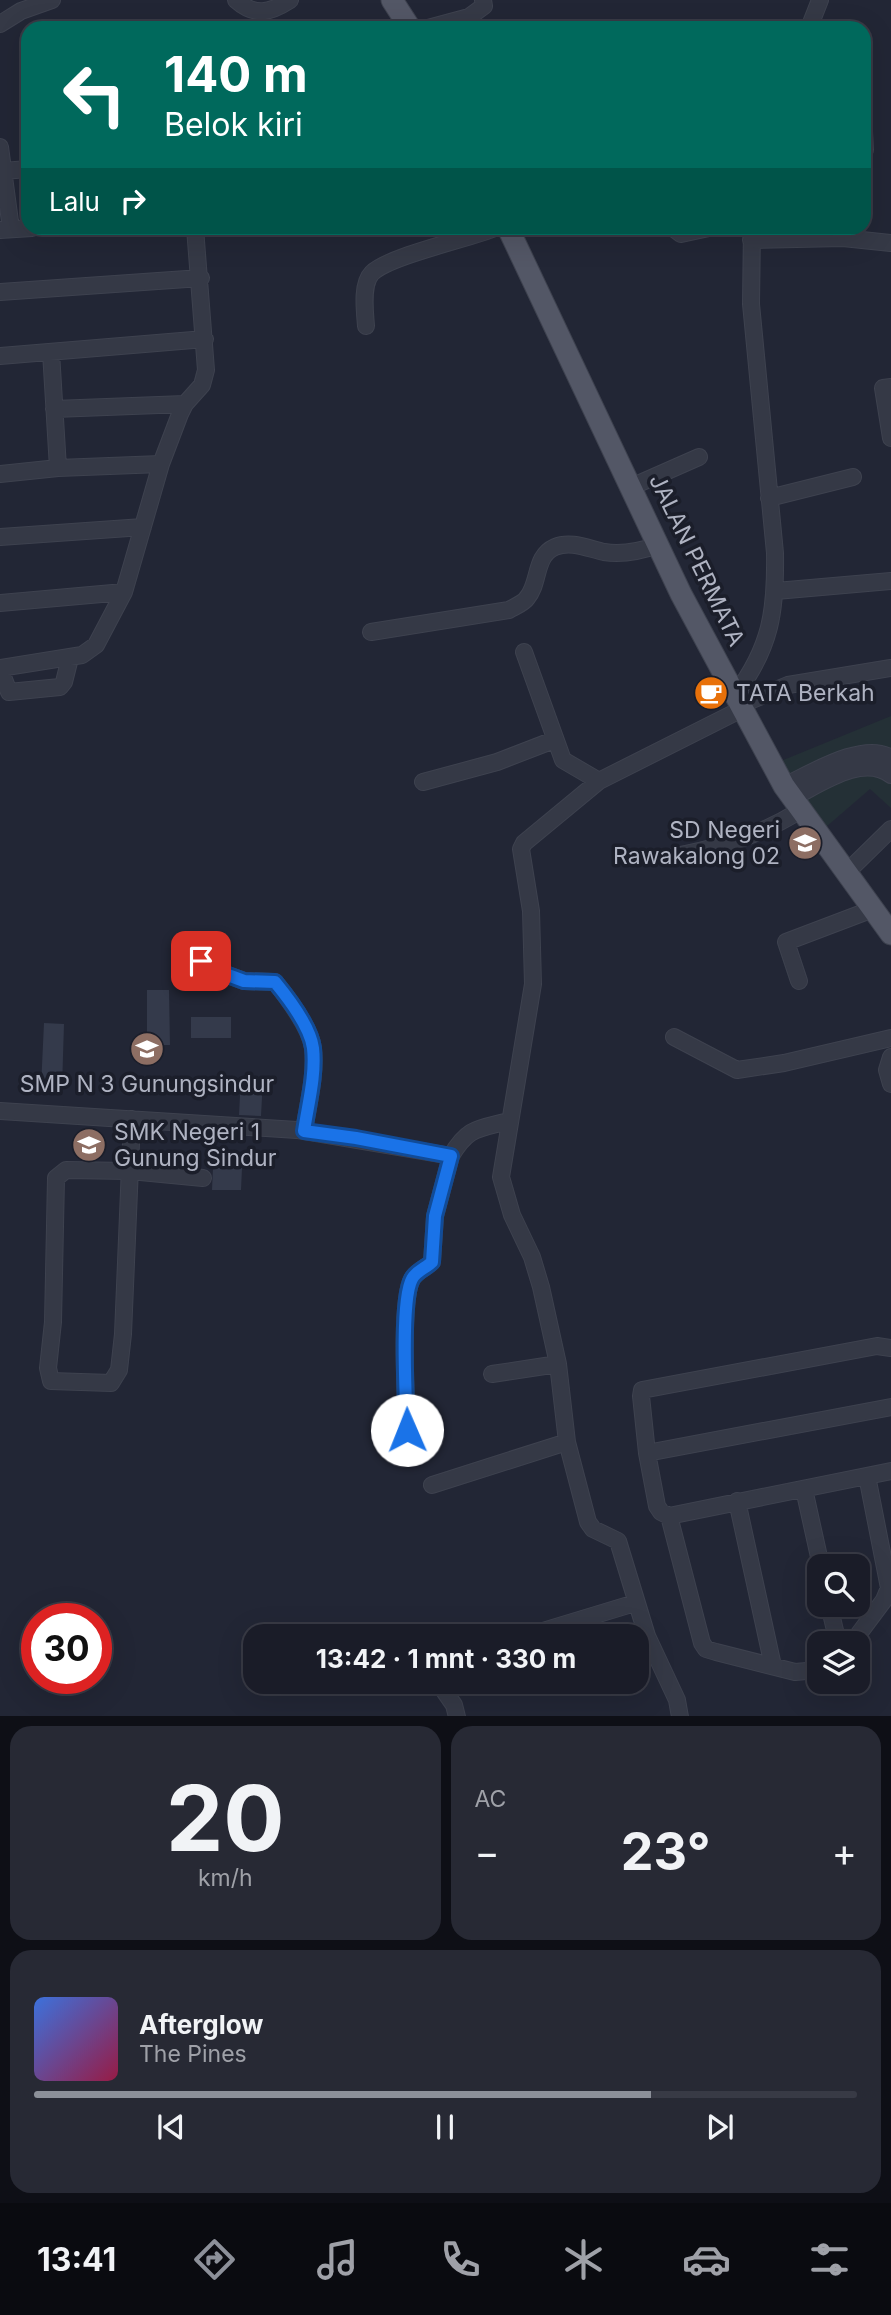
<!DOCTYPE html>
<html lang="id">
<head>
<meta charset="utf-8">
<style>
	body { margin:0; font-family:Inter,sans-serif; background:#272934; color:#f1f3f6; height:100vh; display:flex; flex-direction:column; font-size:26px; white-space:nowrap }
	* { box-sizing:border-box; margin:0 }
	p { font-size:23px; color:#9fa1a8 }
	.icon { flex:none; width:38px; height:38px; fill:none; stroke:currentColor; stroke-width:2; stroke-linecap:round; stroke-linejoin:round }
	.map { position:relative; height:1716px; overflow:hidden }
	.drawer { display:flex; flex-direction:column; gap:10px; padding:10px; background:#0e0f16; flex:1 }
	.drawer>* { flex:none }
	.guide { position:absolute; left:21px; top:21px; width:850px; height:214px; border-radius:21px; box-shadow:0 7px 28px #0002,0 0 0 2px #383a45; background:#00695c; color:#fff; overflow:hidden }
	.tools { position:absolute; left:807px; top:1554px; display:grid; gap:14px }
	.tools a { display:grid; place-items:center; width:63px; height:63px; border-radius:14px; background:#1a1c28; box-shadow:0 7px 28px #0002,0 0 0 2px #383a45; font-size:35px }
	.speed { position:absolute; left:21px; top:1603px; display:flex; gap:14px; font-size:35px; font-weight:700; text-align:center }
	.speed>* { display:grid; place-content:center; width:91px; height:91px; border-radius:50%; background:#1a1c28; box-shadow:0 7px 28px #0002,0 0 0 2px #383a45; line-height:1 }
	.speed .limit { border:10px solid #d22; background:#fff; color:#111 }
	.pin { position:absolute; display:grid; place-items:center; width:60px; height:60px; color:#fff; margin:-30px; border-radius:14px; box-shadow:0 4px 10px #0006 }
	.me { position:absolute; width:77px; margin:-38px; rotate:359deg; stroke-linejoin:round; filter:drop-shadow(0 0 5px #0008) }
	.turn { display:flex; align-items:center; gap:24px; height:147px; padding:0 28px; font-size:32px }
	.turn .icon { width:91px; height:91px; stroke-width:2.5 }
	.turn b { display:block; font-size:49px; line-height:60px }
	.then { display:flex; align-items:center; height:66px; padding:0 28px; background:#0003; gap:14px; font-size:26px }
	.big { font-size:52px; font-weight:700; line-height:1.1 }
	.drawer .widget { flex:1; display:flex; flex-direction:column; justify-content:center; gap:10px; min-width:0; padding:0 24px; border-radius:21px; background:#272934 }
	.drawer .dial { align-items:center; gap:0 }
	.dial b { font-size:91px; line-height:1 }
	.song { display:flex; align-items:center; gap:21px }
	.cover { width:84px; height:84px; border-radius:10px; background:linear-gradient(135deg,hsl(220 70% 55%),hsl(340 70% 35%)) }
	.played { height:7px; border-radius:4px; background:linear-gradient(90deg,#8c9099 75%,#383a45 75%) }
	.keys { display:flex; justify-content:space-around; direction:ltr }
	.heat { display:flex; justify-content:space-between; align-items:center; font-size:38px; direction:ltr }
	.drawer .tiles { flex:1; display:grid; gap:10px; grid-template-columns:1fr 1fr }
	.widget:last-child { grid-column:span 2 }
	.trip { position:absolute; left:243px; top:1624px; width:406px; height:70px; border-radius:21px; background:#1a1c28; box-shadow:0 7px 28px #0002,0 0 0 2px #383a45; font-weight:700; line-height:70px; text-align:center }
	.tab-bar { display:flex; height:112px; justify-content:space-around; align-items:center; background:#0a0b10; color:#9fa1a8 }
	.tab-bar .icon { width:49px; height:49px }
	.tab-bar .on { color:#8c9099 }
	.tab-bar b { font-size:32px; color:#f1f3f6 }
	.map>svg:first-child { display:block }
	.green { fill:#243036 }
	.building { fill:#343a4b }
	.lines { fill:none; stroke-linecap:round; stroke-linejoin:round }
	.minor-casing { stroke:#3e424f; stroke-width:18 }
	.major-casing { stroke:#3e424f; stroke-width:23 }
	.minor { stroke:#353946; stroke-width:16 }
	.major { stroke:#535766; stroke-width:21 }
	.route-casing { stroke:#114b97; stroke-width:18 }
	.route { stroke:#1a73e8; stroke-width:12 }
	.labels { text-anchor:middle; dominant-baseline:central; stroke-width:7; stroke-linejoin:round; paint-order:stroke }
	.street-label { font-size:23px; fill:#afb3c2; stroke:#1b1e2a }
	.poi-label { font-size:23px; fill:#afb3c2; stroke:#1b1e2a; text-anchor:start }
</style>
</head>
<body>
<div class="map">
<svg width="891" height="1717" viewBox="0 0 891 1717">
	<rect width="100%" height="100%" fill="#222635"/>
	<path class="green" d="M891,716V808L870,789L819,833L776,763Z"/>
	<path class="building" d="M147,990H169L170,1045H147Z
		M191,1017H231V1038H191Z
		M44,1023L64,1024L62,1088L41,1087Z
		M241,1076L263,1078L261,1116L239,1115Z
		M213,1168H242L241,1190H212Z"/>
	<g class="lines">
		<g class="minor-casing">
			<path id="minor" d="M236,0C255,17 270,13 290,0
				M0,24L21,11L52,0
				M428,28L469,17L484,6L483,0
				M809,28L820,0
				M864,131L865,150
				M0,147L11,229
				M3,171L28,169
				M673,228L681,234L709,228
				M0,230L32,228
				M751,240L843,238L891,243
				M0,292L201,278
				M366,326C365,312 361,284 372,273C389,256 468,239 495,228
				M51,352L58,468
				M0,356L205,339
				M891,387L883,388L891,438
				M54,409L185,404
				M0,474L58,468L161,464
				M631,487L699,457
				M769,498L853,477
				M0,537L143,527
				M776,591L891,581
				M0,603L124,592
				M371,632L509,610C514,607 524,603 527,598C540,583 534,556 555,547C571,540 589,549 604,552C622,555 641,551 658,545
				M524,652L563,760L599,781
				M0,668L82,655L96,645L124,592L161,464L180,414L185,404L202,385L206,370L195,228
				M0,669L9,692L60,687L64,682L70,658
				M735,695C771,647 776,611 775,553L751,304L752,228
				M740,705L788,685L891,668
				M423,782L497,762L554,740
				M784,786C810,774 864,740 891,758
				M792,798C819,785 862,753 891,775
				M675,856C720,848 761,835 799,811
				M846,873L891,829
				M185,952L217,971L244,981L275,982C288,998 310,1028 313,1048C316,1075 308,1104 304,1131
				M799,981L786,942L873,909
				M674,1037L737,1070L784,1063L891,1038
				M891,1057L887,1070L891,1084
				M0,1111L297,1130L451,1156C468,1127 478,1129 509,1121
				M132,1119L123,1334L119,1370L111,1383L51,1381L48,1368L53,1322L56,1178L66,1170L130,1171L203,1178
				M492,1374L558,1364
				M407,1430C406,1400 400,1301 412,1279C416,1271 426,1268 432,1262L435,1216L451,1156
				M647,1453L891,1407
				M432,1485L567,1442
				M804,1489L821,1566
				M737,1501L773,1666
				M669,1516L891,1471
				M829,1605L838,1643
				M532,1636L546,1630L635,1603
				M852,1643L884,1600L889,1588L867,1476
				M819,1670L795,1672L716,1652L706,1649L702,1643L669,1516L661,1512L657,1506L647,1453L641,1396L642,1390L877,1346L891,1348
				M438,1682L454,1705L457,1717
				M680,1717L677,1700L647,1636L618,1541L593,1529L588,1522L567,1442L558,1364L541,1287L532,1257L512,1215L501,1177L533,984L531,911L521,849L524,843L599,781L742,709"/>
		</g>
		<g class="major-casing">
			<path id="major" d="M392,0L410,28
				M508,228L681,594L784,786L891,934"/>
		</g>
		<use href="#minor" class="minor"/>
		<use href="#major" class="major"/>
	</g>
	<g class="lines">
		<g class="route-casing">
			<path id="route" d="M201,961L217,971L244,981L275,982C289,999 310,1026 313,1048C316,1075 308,1104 304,1131L356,1138L451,1156L435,1216L432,1262C426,1268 416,1271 412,1279C400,1301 406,1400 407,1430"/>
		</g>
		<use href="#route" class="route"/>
	</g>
	<defs>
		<g id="cafe-disc" transform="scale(1.75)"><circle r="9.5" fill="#e8710a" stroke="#1b1e2a"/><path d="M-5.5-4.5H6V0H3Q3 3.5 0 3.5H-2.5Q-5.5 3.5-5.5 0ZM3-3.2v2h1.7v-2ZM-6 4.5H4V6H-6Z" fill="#fff"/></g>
		<g id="school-disc" transform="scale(1.75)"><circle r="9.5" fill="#8d6e63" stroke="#1b1e2a"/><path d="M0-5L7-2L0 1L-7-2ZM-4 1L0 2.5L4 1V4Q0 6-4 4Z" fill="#fff"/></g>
	</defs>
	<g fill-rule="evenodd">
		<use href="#cafe-disc" x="711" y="693"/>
		<use href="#school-disc" x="805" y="843"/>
		<use href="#school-disc" x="147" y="1049"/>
		<use href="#school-disc" x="89" y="1145"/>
	</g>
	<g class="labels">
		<g class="street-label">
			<text transform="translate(697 560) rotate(64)">JALAN PERMATA</text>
		</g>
		<g class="poi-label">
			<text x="736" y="693">TATA Berkah</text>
			<text x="780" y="830" text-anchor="end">SD Negeri<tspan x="780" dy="26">Rawakalong 02</tspan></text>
			<text x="147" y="1084" text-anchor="middle">SMP N 3 Gunungsindur</text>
			<text x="114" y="1132">SMK Negeri 1<tspan x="114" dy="26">Gunung Sindur</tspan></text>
		</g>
	</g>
</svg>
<div class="tools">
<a><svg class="icon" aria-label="search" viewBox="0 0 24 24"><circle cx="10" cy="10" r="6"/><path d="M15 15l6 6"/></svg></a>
<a><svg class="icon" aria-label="layers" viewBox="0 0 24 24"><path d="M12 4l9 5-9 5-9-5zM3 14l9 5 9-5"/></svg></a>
</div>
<div class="speed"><div class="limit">30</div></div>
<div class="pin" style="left:201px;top:961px;background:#d93025"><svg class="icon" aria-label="arrive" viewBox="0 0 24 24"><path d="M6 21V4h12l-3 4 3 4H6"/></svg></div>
<svg class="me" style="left:407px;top:1430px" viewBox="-20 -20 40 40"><circle r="19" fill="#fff"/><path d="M0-13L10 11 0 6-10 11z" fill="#1a73e8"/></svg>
<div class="trip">13:42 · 1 mnt · 330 m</div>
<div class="guide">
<div class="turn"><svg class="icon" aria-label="left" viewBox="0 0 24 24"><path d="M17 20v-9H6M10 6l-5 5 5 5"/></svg><div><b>140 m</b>Belok kiri</div></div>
<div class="then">Lalu<svg class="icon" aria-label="right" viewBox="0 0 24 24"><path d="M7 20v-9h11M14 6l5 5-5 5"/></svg></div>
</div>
</div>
<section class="drawer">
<div class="tiles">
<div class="widget dial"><b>20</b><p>km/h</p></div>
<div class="widget"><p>AC</p>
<div class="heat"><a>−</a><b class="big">23°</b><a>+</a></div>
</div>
<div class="widget">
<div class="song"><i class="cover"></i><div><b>Afterglow</b><p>The Pines</p></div></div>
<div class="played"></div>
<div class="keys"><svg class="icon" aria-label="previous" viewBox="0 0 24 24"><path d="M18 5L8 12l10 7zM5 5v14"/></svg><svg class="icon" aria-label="pause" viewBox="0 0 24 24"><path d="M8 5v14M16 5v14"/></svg><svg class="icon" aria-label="next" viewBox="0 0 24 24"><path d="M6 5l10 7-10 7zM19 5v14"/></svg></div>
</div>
</div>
</section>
<nav class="tab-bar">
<b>13:41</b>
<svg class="icon on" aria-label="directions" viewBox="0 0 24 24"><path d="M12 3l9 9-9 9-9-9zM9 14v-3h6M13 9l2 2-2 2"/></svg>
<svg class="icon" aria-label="music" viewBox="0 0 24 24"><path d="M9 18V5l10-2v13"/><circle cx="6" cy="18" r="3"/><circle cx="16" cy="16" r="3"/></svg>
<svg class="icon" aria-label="phone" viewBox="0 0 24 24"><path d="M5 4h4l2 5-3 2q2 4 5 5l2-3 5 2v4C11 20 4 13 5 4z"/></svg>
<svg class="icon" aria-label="climate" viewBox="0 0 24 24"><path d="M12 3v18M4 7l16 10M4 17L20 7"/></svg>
<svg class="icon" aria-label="car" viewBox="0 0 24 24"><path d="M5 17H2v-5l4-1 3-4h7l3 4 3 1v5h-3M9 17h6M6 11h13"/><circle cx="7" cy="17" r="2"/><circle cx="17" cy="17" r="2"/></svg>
<svg class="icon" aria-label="filters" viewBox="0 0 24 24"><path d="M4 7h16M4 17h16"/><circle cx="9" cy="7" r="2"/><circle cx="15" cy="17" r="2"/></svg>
</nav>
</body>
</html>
